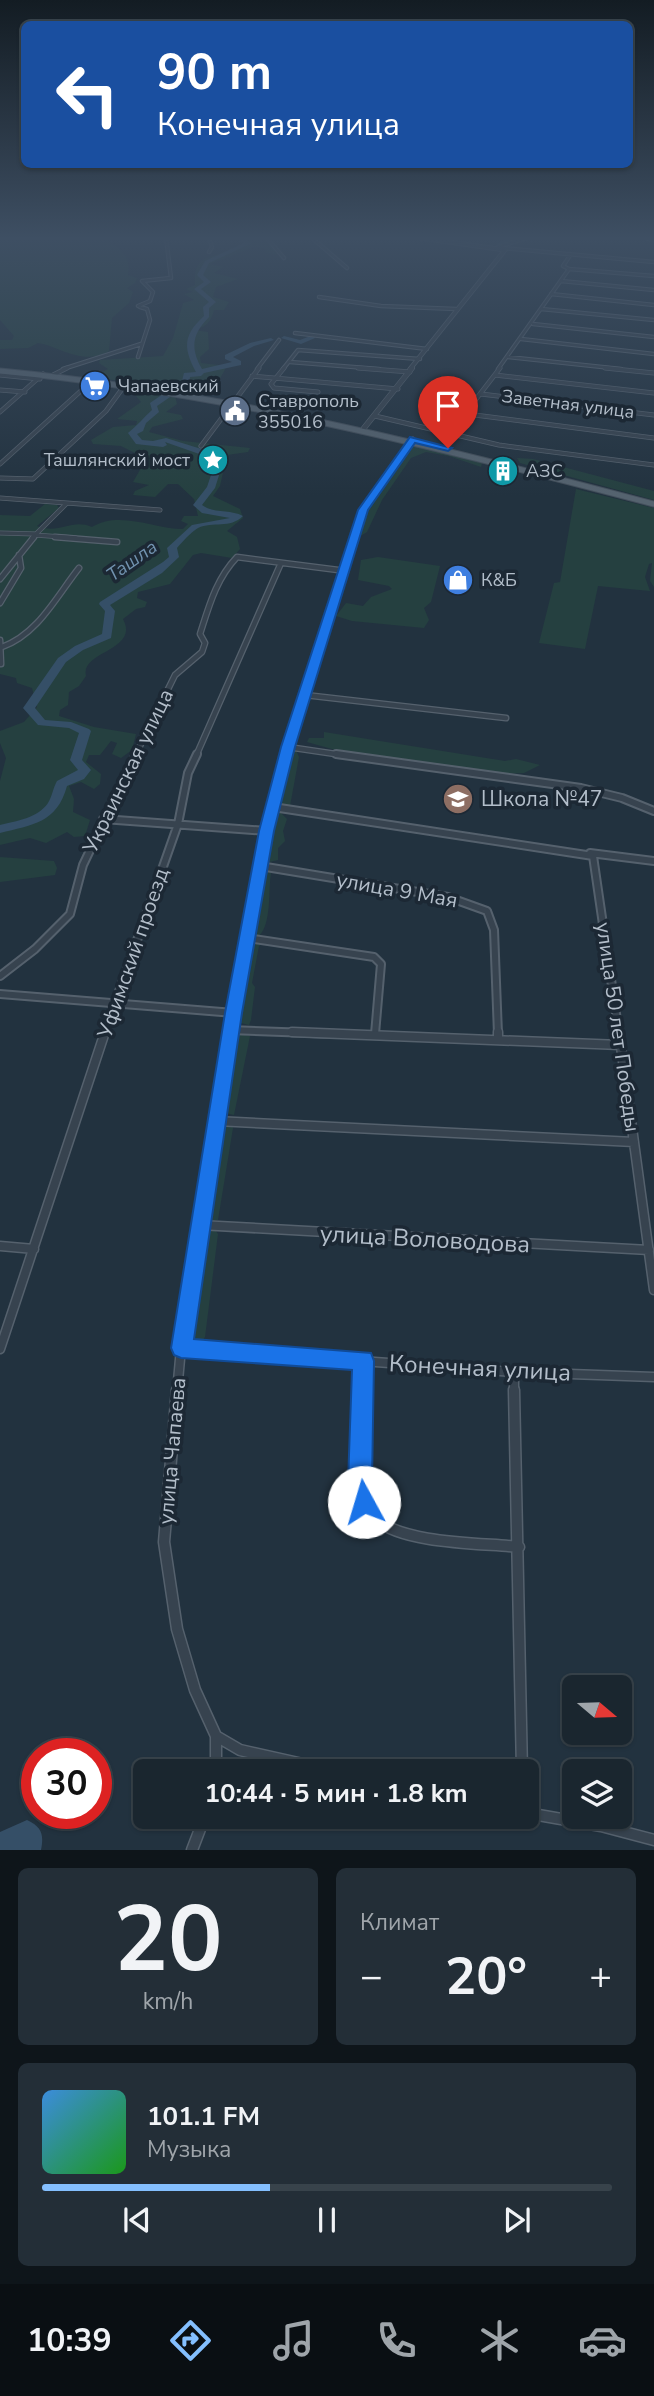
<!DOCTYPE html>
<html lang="ru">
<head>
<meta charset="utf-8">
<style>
	body { margin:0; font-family:"Nunito Sans",sans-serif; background:#232e37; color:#f1f3f6; height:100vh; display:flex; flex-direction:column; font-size:26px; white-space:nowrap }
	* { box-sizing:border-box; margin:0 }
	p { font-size:23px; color:#9fa5aa }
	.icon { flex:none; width:38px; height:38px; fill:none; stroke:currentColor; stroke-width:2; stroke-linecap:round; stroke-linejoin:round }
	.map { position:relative; height:1850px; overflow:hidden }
	.sheet { display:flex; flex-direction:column; gap:18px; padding:18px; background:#0e151a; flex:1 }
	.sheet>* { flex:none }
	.top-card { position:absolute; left:21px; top:21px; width:612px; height:147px; border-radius:10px; box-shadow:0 2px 5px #0004,0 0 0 2px #38434b; background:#1a4fa0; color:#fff; overflow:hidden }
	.needle { width:46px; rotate:109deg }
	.fabs { position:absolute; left:562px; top:1675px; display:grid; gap:14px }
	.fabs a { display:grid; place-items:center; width:70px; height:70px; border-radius:10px; background:#1a262f; box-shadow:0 2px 5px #0004,0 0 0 2px #38434b; font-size:35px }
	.speed { position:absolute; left:21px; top:1738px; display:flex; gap:14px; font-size:35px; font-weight:700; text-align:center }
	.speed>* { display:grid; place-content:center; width:91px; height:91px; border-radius:50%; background:#1a262f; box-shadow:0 2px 5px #0004,0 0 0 2px #38434b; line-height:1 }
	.speed .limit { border:10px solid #d22; background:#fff; color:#111 }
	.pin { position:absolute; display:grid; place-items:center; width:60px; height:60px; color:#fff; margin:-72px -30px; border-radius:50% 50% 50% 0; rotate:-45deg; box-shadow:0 0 7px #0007 }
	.pin .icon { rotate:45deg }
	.me { position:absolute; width:77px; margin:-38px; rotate:354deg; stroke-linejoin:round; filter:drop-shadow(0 0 5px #0008) }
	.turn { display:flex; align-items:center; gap:24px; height:147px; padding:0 21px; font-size:32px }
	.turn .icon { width:91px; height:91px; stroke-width:2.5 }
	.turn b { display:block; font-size:49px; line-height:60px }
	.big { font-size:52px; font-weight:700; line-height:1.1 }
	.sheet .card { flex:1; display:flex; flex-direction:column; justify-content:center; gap:10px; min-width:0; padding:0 24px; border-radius:10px; background:#232e37 }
	.sheet .dial { align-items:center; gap:0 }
	.dial b { font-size:91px; line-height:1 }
	.song { display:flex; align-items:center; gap:21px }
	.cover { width:84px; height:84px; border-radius:10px; background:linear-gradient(135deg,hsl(210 70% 55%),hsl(120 70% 35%)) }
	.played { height:7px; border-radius:4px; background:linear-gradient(90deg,#84bffe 40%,#38434b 40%) }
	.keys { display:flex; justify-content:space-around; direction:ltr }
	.heat { display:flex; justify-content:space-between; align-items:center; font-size:38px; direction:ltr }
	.sheet .tiles { flex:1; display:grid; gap:18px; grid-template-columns:1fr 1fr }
	.card:last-child { grid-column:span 2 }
	.trip { position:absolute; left:133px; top:1759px; width:406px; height:70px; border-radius:10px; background:#1a262f; box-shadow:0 2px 5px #0004,0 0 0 2px #38434b; font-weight:700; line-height:70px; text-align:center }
	.tab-bar { display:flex; height:112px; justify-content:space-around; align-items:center; background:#0a0f13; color:#9fa5aa }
	.tab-bar .icon { width:49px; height:49px }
	.tab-bar .current { color:#84bffe }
	.tab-bar b { font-size:32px; color:#f1f3f6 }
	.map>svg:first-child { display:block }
	.green { fill:#254040 }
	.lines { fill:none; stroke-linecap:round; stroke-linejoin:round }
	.river { fill:#354f67; fill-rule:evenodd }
	.minor-far5-casing { stroke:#55616d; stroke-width:4.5 }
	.minor-far4-casing { stroke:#55616d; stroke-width:5 }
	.minor-far3-casing { stroke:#55616d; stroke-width:7 }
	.minor-far2-casing { stroke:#55616d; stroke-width:10 }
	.minor-far1-casing { stroke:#55616d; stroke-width:11 }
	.minor-casing { stroke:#55616d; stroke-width:13 }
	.tertiary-far1-casing { stroke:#55616d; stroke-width:5 }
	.tertiary-casing { stroke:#55616d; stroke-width:6 }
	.primary-casing { stroke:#434f5b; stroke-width:7 }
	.minor-far5 { stroke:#37434f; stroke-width:2.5 }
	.minor-far4 { stroke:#37434f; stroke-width:3.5 }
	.minor-far3 { stroke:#37434f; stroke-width:4.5 }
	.minor-far2 { stroke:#37434f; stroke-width:6 }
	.minor-far1 { stroke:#37434f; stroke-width:8 }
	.minor { stroke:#37434f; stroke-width:10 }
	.tertiary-far1 { stroke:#37434f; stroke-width:3.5 }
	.tertiary { stroke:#37434f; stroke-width:4.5 }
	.primary { stroke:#55636f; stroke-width:5 }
	.route { fill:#1a73e8; stroke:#114b97; stroke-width:2 }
	.labels { text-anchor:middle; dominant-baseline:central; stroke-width:7; stroke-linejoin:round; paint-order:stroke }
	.far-poi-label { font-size:18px; fill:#b3beca; stroke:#1c2834; text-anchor:start }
	.far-street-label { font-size:18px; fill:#b3beca; stroke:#1c2834 }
	.far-water-label { font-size:19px; font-style:italic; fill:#7192af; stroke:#1c2834 }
	.street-label { font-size:21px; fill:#b3beca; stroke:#1c2834 }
	.poi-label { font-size:21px; fill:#b3beca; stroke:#1c2834; text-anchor:start }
	.near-street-label { font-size:24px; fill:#b3beca; stroke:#1c2834 }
</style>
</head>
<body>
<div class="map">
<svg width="654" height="1850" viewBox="0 0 654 1850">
	<rect width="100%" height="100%" fill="#22323f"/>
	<path class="green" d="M0,237C17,237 88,233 99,237C113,242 133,255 128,275L137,278L135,283L127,288L133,292L129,303L112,318L109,351C84,367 56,345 38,343L28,348L0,349V340H12L14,336L0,320Z
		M231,237H265L282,254L266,253L265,249L254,247L210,264L223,267L214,273L238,279L216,287L213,297L229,302L224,310H214C211,322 206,327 194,330L208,332L209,349L200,357L201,363L227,366L214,389L201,392L92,377L108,369L99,363L100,360L163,356L173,338L183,303L194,300L184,294L193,292L186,289L195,285C192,246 223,262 244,242Z
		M137,392H156L175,396L177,404L166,412L181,415L183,419L152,427L149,432L183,441L250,448L248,452L227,455L220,486L213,496L240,509L243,518L227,531L237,537L240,549L232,558L201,553L193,555L170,584L138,592L137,598L147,602L145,607L136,609L123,619C140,651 80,651 86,676L79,686L69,692L68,705L60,710L59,716L94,727L136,734L132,750L121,758L112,754L117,743L111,741L100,755H89L86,762L101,774L100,784L94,789L81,782L69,786L74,799L73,812L90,820L85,836L74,837L67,832L46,843L30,838L0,845V781L6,758L0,743V731L24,722L37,707L32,688L17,683L16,678L0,674V515L30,516L45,504L57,505L59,508L37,526C60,535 71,518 92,527C120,510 154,529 183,529L188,524L181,521L184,516H198L194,499L178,484H168L155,497L133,495L135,491L149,485L133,482L144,463L135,462L154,458L132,459L135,453L121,446L93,444L91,440L113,427L136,425L137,421L117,419L141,402L136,396Z
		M417,446L482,463L481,467L449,456L426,452L411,458L382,500L367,532L357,538L368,508L411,447Z
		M517,458L533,459L654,491V500L520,463Z
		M576,489L654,508V587L650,581L652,563L649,564L645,577L650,591L598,586L585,649L539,643L554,583L560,582Z
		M378,557L440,566L431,602L424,608L429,620L424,628L352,621L336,616L346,603L363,606L371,597L392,589L389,586L358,580L361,560Z
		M324,732L505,761L516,759L540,765L524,773L504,774L339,751L307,742L309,738H324Z
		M296,750L299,757L290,806H282L280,804L290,752Z
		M277,809L287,819L283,831L285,841L278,848V860L265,863Z
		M0,857L54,861L57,868L55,875L0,882Z
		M264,871L271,873C268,891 272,923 259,936L252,934Z
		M252,942L264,943L259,946L252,983L255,987L251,1020L249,1025L237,1022Z
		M236,1033L250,1036L234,1115L221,1112Z
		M221,1125H232L233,1128L218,1220L207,1221Z
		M206,1231H216L218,1234L205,1337L201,1342H190L188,1338L202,1235Z"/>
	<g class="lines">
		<path class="river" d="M233,237H240L252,243L209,263L203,275L211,282L201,289L216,302L209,308V317C192,334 190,348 202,369L232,362L225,359V355L250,343L271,338L274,340L254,346L233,357L241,361V365L204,373L201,376L190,377L189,384L157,406L159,412L146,423L143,431L137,434L142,440L153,441L166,438L211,452L220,472L215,488L202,505C214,514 230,509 243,516C230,529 213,521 198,528C190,533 183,541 177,548L179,557L162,573L110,605L115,611L111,638L83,650L66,662L35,708L45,720L71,722L89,729L91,731L82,760L91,770L84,779L67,786C57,823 32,825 0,833V825C16,821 38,818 48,803C52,797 53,788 57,781L78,770L70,760L79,733L69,728L38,725L23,708L58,658L75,646L102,634L105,611L99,604L100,602L163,562L169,557L167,548L192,525L230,518L202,513L193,505L207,487L212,472L205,456L165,442L167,445L163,447L136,444L128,433C137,426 143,418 152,410L150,403L182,381L184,373L196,372C183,348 183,335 204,316L203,307L209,302L194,289L204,282L197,275L205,261L244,243Z
			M513,237H521L501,245L496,244Z
			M313,335L315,338L301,344L281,338L284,336L300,340Z
			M27,1820C42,1827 44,1835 41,1850H0V1832Z"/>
		<g class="minor-far5-casing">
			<path id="minor-far5" d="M209,237L212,247L209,252
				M266,237L284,258
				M311,237L347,268
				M640,237L654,240
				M498,247L530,237
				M502,248L654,262
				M569,269L654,276
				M561,281L654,290
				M551,294L654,305
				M319,297L381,306L456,309
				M138,306L150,301L153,292L142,281L171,278L166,237
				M541,309L654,320
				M533,324L654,337
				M295,333L427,349
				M521,339L654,354
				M138,357L150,320L147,309L140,307
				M508,357L621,369
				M290,362L379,369
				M63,369L141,344
				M257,369L279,340
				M283,369L298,350L420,359
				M498,369L569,269L563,266L571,254"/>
		</g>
		<g class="minor-far4-casing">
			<path id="minor-far4" d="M284,368L271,384L274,388L318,392
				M358,368L410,372
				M605,368L654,373
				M0,375L40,379
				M53,375L67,368
				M495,375L654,393
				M252,376L398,389
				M0,390L25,392
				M481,394L654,415
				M0,412L43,374
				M467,414L654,438
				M375,416L499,445L654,465
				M450,433L500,368
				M201,446L259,368
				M0,464L94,379
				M0,478L33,479L106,411L122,389L118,386
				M0,498L160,510
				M0,533L36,534
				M35,535L76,538
				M32,538L66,504
				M354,538L360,518L413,439"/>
		</g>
		<g class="minor-far3-casing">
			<path id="minor-far3" d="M55,537L117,542
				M0,579L34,537
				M0,603L21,568L19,555
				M0,640L1,664
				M2,647C38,634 56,597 79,568
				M305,695L506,718
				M288,747L349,756
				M135,756L175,675L202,652L205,643L200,634C209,606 216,579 237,557L346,571
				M196,756L281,563
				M286,756L355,537"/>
		</g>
		<g class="minor-far2-casing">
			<path id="minor-far2" d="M336,754L581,788L622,798L654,811
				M273,807L593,856L619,1034
				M103,819L267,831
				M590,853L654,861
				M260,866L448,897L487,911L494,930L498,1034
				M247,938L374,957L381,964L375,1034
				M0,976L35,949L70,914L83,865L136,754
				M0,994L234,1013
				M230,1030L337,1034
				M104,1034L178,824L188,773L197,754
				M229,1034L267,831L286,754"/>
		</g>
		<g class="minor-far1-casing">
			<path id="minor-far1" d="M292,1032L620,1045
				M498,1032V1040
				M619,1032L654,1290
				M216,1121L634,1142
				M200,1225L649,1250
				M0,1246L34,1249
				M181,1348L514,1372L654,1377
				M0,1349L105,1032
				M514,1372V1392
				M177,1392L181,1348L230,1032
				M362,1392L363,1361"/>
		</g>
		<g class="minor-casing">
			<path id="minor" d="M177,1390L164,1542L177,1629L195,1690L216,1736V1771
				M362,1390C362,1420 358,1452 360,1482C361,1495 367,1512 377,1520C405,1544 482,1543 519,1547
				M514,1390L522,1771
				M216,1736L240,1750L334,1771
				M527,1813L601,1826L654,1840
				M192,1850L205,1816"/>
		</g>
		<g class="tertiary-far1-casing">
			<path id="tertiary-far1" d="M410,369L505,250L414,237"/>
		</g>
		<g class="tertiary-casing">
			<path id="tertiary" d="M364,428L412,368"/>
		</g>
		<g class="primary-casing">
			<path id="primary" d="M0,371C223,392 438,447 654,504"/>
		</g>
		<use href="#minor-far5" class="minor-far5"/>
		<use href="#minor-far4" class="minor-far4"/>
		<use href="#minor-far3" class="minor-far3"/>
		<use href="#minor-far2" class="minor-far2"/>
		<use href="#minor-far1" class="minor-far1"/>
		<use href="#minor" class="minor"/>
		<use href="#tertiary-far1" class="tertiary-far1"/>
		<use href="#tertiary" class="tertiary"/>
		<use href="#primary" class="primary"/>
	</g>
	<linearGradient id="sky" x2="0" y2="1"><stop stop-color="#131c23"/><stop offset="0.48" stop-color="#3e4f63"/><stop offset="1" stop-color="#3e4f63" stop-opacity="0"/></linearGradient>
	<rect width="654" height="496" fill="url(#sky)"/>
	<path class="route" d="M410,437L452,448L448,451L415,443L368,510L295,747L274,831L242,1013L194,1339L371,1353L374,1361L372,1483L376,1502L372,1510L364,1514L355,1510L348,1483L352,1370L181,1358L174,1355L171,1348L225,1013L259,831L281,747L358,510Z"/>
	<defs>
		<g id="supermarket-disc" transform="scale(1.575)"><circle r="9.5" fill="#3f7fe0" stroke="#1c2834"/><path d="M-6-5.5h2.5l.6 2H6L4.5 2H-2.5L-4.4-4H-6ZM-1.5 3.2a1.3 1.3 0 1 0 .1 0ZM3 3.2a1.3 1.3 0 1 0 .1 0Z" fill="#fff"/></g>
		<g id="civic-disc" transform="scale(1.575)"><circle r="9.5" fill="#5c6f8a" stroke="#1c2834"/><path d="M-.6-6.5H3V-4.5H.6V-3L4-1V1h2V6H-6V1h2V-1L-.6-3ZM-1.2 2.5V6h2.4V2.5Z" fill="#fff"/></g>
		<g id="sight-disc" transform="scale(1.575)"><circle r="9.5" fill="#0f9aa8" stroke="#1c2834"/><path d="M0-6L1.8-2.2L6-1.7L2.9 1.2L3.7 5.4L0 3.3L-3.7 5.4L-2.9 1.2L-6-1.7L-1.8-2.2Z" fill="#fff"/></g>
		<g id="building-disc" transform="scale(1.575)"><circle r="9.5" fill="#0f9aa8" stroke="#1c2834"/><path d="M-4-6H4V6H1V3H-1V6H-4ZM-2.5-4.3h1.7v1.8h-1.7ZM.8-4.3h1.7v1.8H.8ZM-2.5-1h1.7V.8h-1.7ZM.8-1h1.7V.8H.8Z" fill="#fff"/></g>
		<g id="shop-disc" transform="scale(1.575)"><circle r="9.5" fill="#3f7fe0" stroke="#1c2834"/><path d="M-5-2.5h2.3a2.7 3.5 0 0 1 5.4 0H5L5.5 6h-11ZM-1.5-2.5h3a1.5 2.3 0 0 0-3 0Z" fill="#fff"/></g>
		<g id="school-disc" transform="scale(1.575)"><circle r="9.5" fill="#8d6e63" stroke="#1c2834"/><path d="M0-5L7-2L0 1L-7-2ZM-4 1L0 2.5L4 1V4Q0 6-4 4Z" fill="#fff"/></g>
	</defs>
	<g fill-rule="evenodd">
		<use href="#supermarket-disc" x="95" y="386"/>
		<use href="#civic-disc" x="235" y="411"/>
		<use href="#sight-disc" x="213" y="460"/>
		<use href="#building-disc" x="503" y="471"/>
		<use href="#shop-disc" x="458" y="580"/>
		<use href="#school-disc" x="458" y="799"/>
	</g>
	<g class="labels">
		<g class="far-poi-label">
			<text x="118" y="386">Чапаевский</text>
			<text x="258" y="401">Ставрополь<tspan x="258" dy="21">355016</tspan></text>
			<text x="190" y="460" text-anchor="end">Ташлянский мост</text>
			<text x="526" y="471">АЗС</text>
			<text x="481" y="580">К&amp;Б</text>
		</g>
		<g class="far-street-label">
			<text transform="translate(568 404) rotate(7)">Заветная улица</text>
		</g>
		<g class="far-water-label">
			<text transform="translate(132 561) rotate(-35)">Ташла</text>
		</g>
		<g class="street-label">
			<text transform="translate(128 771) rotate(-64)">Украинская улица</text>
			<text transform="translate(397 890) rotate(10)">улица 9 Мая</text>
			<text transform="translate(133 953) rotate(-71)">Уфимский проезд</text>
			<text transform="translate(618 1027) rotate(82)">улица 50 лет Победы</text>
			<text transform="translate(172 1451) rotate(-85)">улица Чапаева</text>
		</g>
		<g class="poi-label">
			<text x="481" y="799">Школа №47</text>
		</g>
		<g class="near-street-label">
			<text transform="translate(425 1239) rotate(3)">улица Воловодова</text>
			<text transform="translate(480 1368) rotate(3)">Конечная улица</text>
		</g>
	</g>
</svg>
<div class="fabs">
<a><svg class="needle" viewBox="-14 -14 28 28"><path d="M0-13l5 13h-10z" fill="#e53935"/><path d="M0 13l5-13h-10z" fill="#9fa5aa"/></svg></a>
<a><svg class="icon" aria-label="layers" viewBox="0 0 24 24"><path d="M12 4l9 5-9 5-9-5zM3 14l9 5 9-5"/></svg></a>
</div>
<div class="speed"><div class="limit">30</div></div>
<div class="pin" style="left:448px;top:448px;background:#d93025"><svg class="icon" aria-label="arrive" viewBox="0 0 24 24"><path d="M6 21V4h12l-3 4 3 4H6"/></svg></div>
<svg class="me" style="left:364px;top:1502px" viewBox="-20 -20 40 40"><circle r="19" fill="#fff"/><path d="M0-13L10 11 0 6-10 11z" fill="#1a73e8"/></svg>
<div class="trip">10:44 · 5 мин · 1.8 km</div>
<div class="top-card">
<div class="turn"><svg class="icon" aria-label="left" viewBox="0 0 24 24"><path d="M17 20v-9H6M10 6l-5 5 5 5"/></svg><div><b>90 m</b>Конечная улица</div></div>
</div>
</div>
<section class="sheet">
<div class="tiles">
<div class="card dial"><b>20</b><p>km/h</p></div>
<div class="card"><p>Климат</p>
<div class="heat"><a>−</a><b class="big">20°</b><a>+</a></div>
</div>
<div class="card">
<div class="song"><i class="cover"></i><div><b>101.1 FM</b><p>Музыка</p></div></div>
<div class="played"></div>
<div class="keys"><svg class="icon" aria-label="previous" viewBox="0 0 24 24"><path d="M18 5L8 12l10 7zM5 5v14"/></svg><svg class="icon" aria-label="pause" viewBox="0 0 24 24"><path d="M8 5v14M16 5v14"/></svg><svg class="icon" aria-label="next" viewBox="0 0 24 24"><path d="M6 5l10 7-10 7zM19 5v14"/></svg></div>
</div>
</div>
</section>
<nav class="tab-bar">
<b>10:39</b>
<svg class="icon current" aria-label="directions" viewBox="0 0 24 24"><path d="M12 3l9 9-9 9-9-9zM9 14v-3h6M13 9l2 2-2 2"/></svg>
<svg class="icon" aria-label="music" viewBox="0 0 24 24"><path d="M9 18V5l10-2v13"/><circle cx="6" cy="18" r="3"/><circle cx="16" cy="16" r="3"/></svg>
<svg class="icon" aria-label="phone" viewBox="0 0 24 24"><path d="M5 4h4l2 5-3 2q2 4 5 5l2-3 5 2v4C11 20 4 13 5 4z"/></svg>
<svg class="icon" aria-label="climate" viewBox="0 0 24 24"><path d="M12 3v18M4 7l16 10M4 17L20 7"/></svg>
<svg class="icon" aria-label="car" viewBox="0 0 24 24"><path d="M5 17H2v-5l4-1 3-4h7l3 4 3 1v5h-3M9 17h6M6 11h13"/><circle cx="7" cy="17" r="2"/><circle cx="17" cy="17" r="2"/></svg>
</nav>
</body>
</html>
